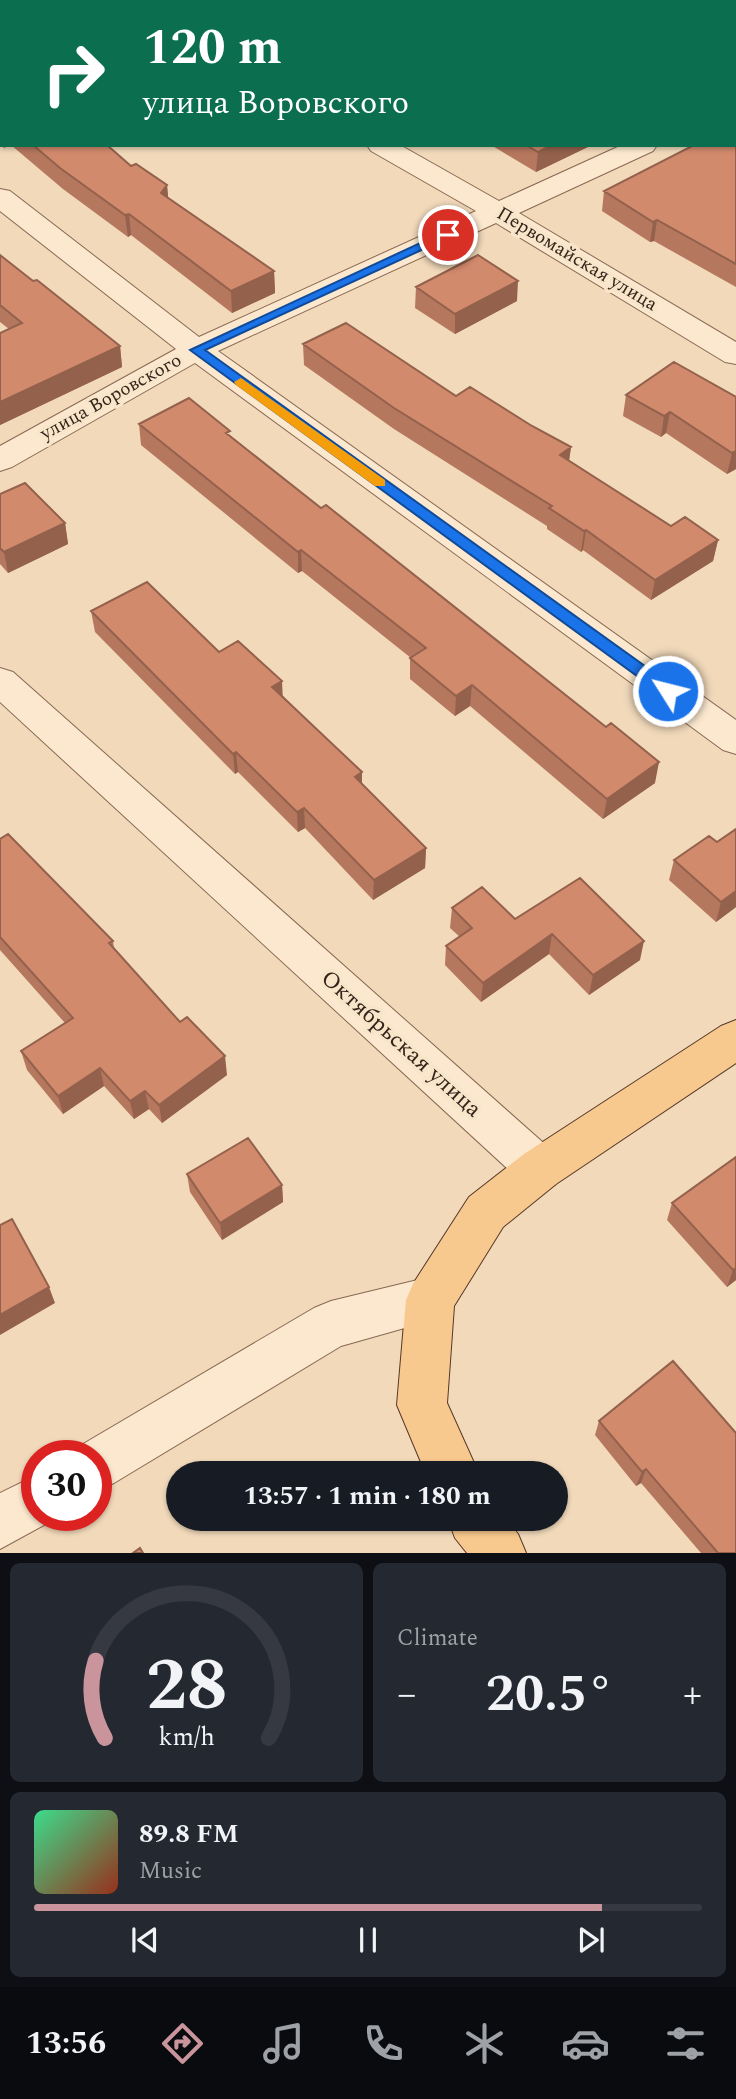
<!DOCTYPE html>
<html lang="en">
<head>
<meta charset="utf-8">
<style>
	body { margin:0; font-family:Spectral,serif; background:#242831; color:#f1f3f6; height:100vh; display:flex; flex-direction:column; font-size:26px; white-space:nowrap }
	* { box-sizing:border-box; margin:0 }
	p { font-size:23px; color:#9ea1a6 }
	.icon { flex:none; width:38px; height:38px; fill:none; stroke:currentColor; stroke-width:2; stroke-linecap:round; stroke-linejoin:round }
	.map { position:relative; height:1553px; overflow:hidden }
	.details { display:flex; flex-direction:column; gap:10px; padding:10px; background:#0d0f14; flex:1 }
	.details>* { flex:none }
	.guide { position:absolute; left:0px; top:0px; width:737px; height:147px; box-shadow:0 2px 5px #0004; background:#0b6e4f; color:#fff; overflow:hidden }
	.speed { position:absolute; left:21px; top:1440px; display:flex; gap:14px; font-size:35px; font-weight:700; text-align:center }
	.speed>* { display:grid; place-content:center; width:91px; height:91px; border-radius:50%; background:#171b24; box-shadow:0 2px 5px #0004; line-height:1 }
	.speed .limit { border:10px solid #d22; background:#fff; color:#111 }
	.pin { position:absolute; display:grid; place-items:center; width:60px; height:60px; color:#fff; margin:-30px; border:4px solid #fff; border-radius:50%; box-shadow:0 2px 7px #0007 }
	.me { position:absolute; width:77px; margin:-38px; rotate:306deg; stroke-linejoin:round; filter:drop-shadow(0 0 5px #0008) }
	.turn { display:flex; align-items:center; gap:24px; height:147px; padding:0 28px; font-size:32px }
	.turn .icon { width:91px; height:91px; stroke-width:2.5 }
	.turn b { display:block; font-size:49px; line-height:60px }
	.big { font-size:52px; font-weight:700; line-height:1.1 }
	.details .widget { flex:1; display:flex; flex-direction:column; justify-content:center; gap:10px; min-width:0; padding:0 24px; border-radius:10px; background:#242831 }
	.details .dial { align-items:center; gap:0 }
	.dial svg { height:182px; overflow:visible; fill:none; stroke:#363941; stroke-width:7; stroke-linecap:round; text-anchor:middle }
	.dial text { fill:#f1f3f6; stroke:none }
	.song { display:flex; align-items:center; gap:21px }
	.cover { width:84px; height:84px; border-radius:10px; background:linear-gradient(135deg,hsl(150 70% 55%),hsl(10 70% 35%)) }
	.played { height:7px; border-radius:4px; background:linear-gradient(90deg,#ca949d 85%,#363941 85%) }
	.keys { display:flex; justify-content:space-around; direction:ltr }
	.heat { display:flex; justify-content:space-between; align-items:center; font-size:38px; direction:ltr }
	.details .tiles { flex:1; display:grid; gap:10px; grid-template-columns:1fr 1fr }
	.widget:last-child { grid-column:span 2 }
	.trip { position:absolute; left:166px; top:1461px; width:402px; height:70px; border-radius:35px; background:#171b24; box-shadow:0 2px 5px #0004; font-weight:700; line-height:70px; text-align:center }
	.tabs { display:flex; height:112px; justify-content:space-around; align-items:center; background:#090b0e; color:#9ea1a6 }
	.tabs .icon { width:49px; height:49px }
	.tabs .current { color:#ca949d }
	.tabs b { font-size:32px; color:#f1f3f6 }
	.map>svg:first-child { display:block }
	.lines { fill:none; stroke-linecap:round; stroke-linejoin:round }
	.minor-casing { stroke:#886953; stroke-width:2 }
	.major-casing { stroke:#553829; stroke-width:2 }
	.minor { fill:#fbe8ce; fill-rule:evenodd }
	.major { fill:#f8c98e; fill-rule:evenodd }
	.wall { fill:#b5775e }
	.shaded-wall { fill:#93614c }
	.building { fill:#d28a6d; stroke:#93614c; stroke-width:2 }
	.route { fill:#1a73e8; stroke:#114b97; stroke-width:2 }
	.slow { fill:#f59e0b }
	.labels { text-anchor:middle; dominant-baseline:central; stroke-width:7; stroke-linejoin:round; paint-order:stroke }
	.far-street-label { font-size:19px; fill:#36241a; stroke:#f8e5ca }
	.street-label { font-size:23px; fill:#36241a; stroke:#f8e5ca }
</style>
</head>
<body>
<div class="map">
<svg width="736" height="1553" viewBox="0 0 736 1553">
	<rect width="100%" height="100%" fill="#f1d9ba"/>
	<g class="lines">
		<g class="minor-casing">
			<path id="minor" d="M118,0H143L144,2H119Z
				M556,0H582L583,2H557Z
				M735,77H736V93H735Z
				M367,145H400L499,201L622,145H657L653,151L519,213L736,342V364L725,362L496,223L218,351L736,720V754L723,750L195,363L12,467L0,471V446L176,349L0,211V189L10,191L199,337L476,211L371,151Z
				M0,668L13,672L556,1154L563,1169L556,1184L540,1190L524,1184L0,702Z
				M430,1277L447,1284L454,1300L447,1316L341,1346L114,1483L96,1491V1456H74L78,1447L314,1308L331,1301Z
				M37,1475V1516H57L55,1519L0,1549V1493Z"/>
		</g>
		<g class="major-casing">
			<path id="major" d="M736,1020V1063L556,1184L503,1227L454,1306L447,1403L479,1474H426L397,1405L406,1300L413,1284L469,1197L524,1154L721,1026Z
				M448,1519H506L518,1534L526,1553H467L455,1538Z"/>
		</g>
		<use href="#minor" class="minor"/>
		<use href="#major" class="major"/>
	</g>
	<path class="wall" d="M0,0L2,2V145H11L4,148L0,144Z
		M234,0H532L536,2H237Z
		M652,0H736V40L735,39V2H655Z
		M736,111V287L654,241L650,242L602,211L604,191L735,145Z
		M11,145H107L131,166L167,185L168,198L274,271L275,293L232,313L131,235L128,237L63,189Z
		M491,145H592L536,172Z
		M0,255L33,281L120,346L122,367L0,425V333L9,329L0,322Z
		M416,287L517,301L455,334L415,308Z
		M303,344L456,396L532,426L571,447L569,460L671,526L718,540L713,561L651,600L583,550L581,552L547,529V526L394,429L304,365Z
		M626,395L736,397V469L727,474L666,433L661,437L623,416Z
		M139,424L231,436L655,783L603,819L470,706L455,716L410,679V658H411L302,571L298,573L141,445Z
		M0,494L65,523L68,544L8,573L0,564Z
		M91,611L219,652L283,696L362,772V784L426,848L425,868L373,900L305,828L298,832L238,772L235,774L95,632Z
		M0,839L113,941L114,948L227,1075L162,1123L149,1109L134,1119L104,1086L63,1114L27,1070L21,1051L65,1023L0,950Z
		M674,860L736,907L716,922L669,880Z
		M452,908L515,919L640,960L589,995L549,954L481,1002L445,965L446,946L460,937L450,928Z
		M736,1157V1280L727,1287L667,1220L672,1203Z
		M187,1174L282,1185L283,1202L222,1240L190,1192Z
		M599,1421L736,1553H701L641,1483L636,1486L595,1435Z"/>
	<path class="shaded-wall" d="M552,145H592L536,172L538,152Z
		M167,185L169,206L161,193Z
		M129,214L131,235L128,237L125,215Z
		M657,220L654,241L650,242L653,222Z
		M274,271L275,293L232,313L231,291Z
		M518,281L517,301L455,334V314Z
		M120,346L122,367L0,425V402Z
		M670,412L666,433L661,437L664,416Z
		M571,447L568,468L560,455Z
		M736,451V469L727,474L732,453Z
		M65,523L68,544L8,573L4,552Z
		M586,530L583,550L581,552L584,531Z
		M718,540L713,561L651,600L655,580Z
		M301,550L302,571L298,573V552Z
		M282,681L283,702L272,687Z
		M472,685L470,706L455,716L456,696Z
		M236,752L238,772L235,774L233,754Z
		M659,762L655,783L603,819L607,799Z
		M362,772V792L355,777Z
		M304,808L305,828L298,832L297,812Z
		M426,848L425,868L373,900L374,880Z
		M736,891V907L716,922L721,902Z
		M552,934L549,954L481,1002L483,983Z
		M644,941L640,960L589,995L593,975Z
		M225,1056L227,1075L162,1123L159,1105Z
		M100,1068L104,1086L63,1114L58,1096Z
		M145,1091L149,1109L134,1119L130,1101Z
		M282,1185L283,1202L222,1240L220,1223Z
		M736,1268V1280L727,1287L733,1270Z
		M49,1287L55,1303L0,1335V1315Z
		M646,1469L641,1483L636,1486L642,1472Z"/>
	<path class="building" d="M0,0H93L96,2H2V126L0,127Z
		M278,0H532L536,2H281Z
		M693,0H736V19L735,18V2H696Z
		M735,110L736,111V264L657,220L653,222L604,191L694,145H735Z
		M33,145H107L131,166L136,164L167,185L161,193L274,271L231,291L129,214L125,215L60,168Z
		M526,145H552L538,152Z
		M0,255L33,281L37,280L120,346L0,402V333L22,323L0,305Z
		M478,255L518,281L455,314L416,287Z
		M346,323L456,396L470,387L532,426L571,447L560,455L671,526L685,517L718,540L655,580L586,530L584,531L549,508L552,506L394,408L303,344Z
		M674,362L736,397V451L732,453L670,412L664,416L626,395Z
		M189,398L230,431L226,433L321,508L326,505L606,727L611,723L659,762L607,799L472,685L456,696L410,658L426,648L301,550L298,552L139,424Z
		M25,483L65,523L4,552L0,548V494Z
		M147,582L219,652L238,641L282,681L272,687L362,772L355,777L426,848L374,880L304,808L297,812L236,752L233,754L91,611Z
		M736,829V891L721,902L674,860L709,836L717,842Z
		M8,834L113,941L109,943L180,1022L187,1017L225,1056L159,1105L145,1091L130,1101L100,1068L58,1096L21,1051L73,1018L0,937V839Z
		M580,878L644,941L593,975L552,934L483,983L446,946L472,928L452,908L482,887L515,919Z
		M248,1138L282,1185L220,1223L187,1174Z
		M736,1157V1268L733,1270L672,1203Z
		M12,1219L49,1287L0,1315V1225Z
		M673,1361L736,1433V1553H718L646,1469L642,1472L599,1421Z
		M140,1548L143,1553H133Z"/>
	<path class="route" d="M444,232L454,235L205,350L674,687L676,691L674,695H663L190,350Z"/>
	<path class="slow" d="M241,378L385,480V486H375L236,385L234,382Z"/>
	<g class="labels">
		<g class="far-street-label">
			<text transform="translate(577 259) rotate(31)">Первомайская улица</text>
			<text transform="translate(111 397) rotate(-29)">улица Воровского</text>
		</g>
		<g class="street-label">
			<text transform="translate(401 1044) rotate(42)">Октябрьская улица</text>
		</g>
	</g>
</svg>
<div class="speed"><div class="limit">30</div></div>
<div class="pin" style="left:448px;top:235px;background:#d93025"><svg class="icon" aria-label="arrive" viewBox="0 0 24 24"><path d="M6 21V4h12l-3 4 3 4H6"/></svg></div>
<svg class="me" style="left:668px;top:691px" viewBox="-20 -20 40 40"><circle r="17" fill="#1a73e8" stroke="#fff" stroke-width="3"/><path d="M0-11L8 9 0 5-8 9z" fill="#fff"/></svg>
<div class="trip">13:57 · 1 min · 180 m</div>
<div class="guide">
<div class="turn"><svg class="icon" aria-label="right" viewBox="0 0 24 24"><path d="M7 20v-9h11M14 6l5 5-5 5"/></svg><div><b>120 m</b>улица Воровского</div></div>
</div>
</div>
<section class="details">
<div class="tiles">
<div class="widget dial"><svg viewBox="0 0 100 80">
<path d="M14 69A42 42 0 1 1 86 69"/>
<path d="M14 69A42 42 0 0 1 10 35" stroke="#ca949d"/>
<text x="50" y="56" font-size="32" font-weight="700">28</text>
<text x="50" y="72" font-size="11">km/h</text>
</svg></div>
<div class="widget"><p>Climate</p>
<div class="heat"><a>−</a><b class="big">20.5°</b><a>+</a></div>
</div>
<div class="widget">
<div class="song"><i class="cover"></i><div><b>89.8 FM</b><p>Music</p></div></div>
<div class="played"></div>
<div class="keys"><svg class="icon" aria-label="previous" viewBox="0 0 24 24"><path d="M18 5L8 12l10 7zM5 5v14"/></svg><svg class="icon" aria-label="pause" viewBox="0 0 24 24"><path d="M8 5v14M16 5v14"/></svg><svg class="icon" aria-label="next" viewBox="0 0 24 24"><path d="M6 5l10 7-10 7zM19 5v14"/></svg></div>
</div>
</div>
</section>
<nav class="tabs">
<b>13:56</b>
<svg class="icon current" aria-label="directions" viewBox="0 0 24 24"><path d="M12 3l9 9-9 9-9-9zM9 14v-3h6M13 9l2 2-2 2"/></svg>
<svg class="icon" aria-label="music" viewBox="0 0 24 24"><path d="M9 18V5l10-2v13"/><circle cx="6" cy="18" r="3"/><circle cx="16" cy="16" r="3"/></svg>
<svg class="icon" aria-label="phone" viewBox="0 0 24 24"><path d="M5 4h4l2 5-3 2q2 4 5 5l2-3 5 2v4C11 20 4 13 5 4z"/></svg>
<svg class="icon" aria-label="climate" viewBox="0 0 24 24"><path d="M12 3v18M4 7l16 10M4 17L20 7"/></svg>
<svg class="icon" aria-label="car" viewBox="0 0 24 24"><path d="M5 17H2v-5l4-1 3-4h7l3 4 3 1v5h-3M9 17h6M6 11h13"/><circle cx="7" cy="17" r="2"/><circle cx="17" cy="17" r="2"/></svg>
<svg class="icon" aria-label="filters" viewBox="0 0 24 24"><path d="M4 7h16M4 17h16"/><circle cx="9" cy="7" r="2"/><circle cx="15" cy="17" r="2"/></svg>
</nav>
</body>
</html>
